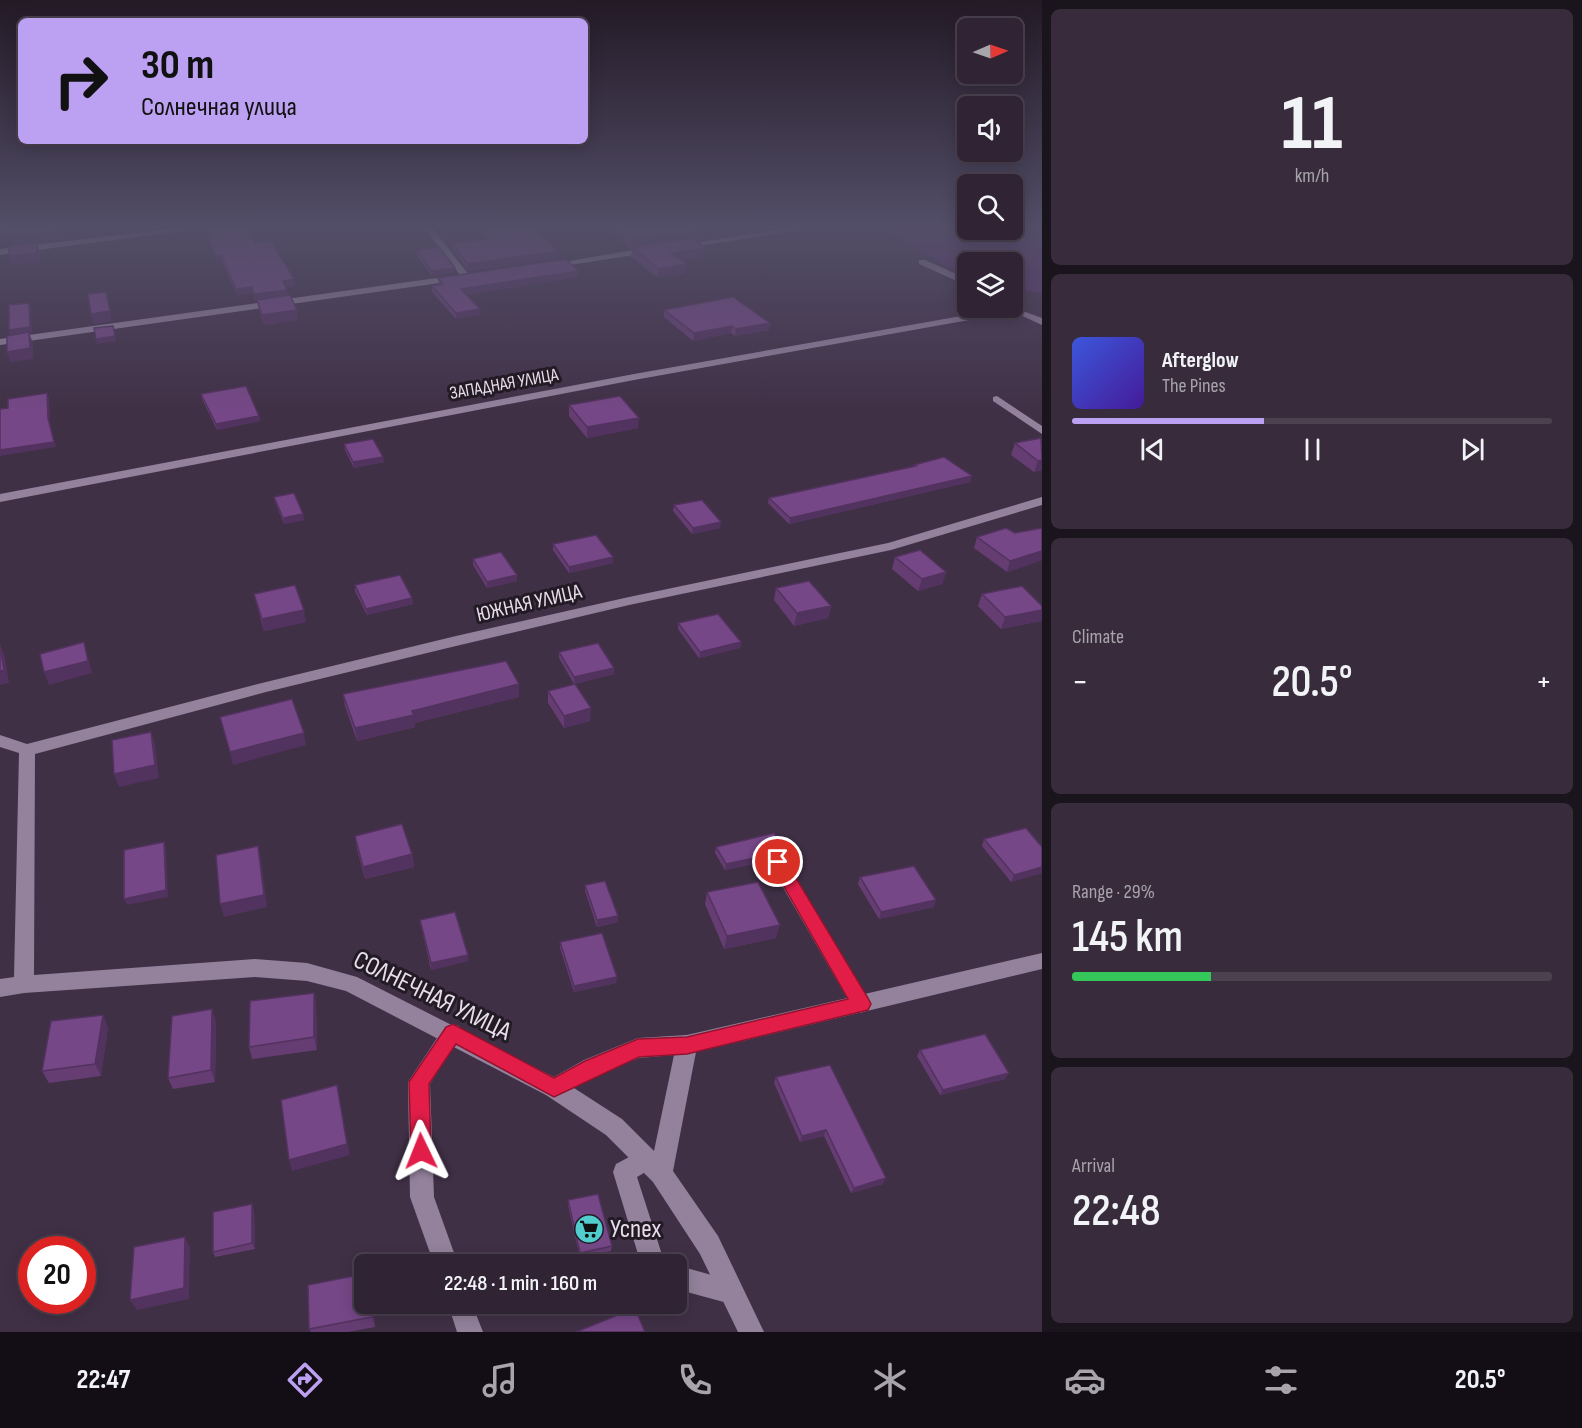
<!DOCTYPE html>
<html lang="en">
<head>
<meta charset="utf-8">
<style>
	body { margin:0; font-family:"Sofia Sans Condensed",sans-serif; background:#382c3c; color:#f1f3f6; height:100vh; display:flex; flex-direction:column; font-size:22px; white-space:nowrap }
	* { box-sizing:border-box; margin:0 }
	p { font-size:20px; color:#a8a4ac }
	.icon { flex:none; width:33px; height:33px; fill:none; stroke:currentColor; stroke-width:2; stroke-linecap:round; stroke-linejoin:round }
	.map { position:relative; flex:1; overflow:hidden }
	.side { display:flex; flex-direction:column; gap:9px; padding:9px; background:#1a141d; width:540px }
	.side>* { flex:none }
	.top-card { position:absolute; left:18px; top:18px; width:570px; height:126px; border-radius:9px; box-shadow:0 3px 15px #0003,0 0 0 2px #4b414f; background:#bca0f2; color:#111; overflow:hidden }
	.needle { width:39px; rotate:88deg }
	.controls { position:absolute; left:957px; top:18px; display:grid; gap:12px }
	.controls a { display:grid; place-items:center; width:66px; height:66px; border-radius:9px; background:#302434; box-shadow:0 3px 15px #0003,0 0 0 2px #4b414f; font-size:30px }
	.speed { position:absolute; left:18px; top:1236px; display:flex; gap:12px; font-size:30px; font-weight:700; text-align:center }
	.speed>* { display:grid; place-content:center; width:78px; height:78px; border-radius:50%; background:#302434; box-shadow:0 3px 15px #0003,0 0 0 2px #4b414f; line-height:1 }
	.speed .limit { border:9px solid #d22; background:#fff; color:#111 }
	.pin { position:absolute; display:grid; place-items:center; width:51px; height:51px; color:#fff; margin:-26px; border:3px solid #fff; border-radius:50%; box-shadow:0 2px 6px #0007 }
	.me { position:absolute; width:66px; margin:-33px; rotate:358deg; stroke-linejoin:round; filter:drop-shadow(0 0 4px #0008) }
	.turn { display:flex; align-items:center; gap:21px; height:126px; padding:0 24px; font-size:27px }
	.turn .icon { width:78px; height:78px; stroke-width:2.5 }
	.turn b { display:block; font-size:42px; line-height:51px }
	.big { font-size:45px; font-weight:600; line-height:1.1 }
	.side .widget { flex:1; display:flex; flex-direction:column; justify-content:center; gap:9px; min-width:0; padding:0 21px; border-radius:9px; background:#382c3c }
	.side .dial { align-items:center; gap:0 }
	.dial b { font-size:78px; line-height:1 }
	.song { display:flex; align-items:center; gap:18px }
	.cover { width:72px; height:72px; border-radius:9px; background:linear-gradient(135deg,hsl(230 70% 55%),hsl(260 70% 35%)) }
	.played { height:6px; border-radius:3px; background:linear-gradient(90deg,#bca0f2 40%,#4b414f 40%) }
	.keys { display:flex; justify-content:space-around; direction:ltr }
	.heat { display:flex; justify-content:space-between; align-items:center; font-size:33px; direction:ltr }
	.charge { height:9px; border-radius:4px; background:linear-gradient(90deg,#34c759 29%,#4b414f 0) }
	.trip { position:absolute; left:354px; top:1254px; width:333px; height:60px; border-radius:9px; background:#302434; box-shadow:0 3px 15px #0003,0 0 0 2px #4b414f; font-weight:600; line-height:60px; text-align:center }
	.menu { display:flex; height:96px; justify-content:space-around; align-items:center; background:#130e15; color:#a8a4ac }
	.menu .icon { width:42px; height:42px }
	.menu .current { color:#bca0f2 }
	.menu b { font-size:27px; color:#f1f3f6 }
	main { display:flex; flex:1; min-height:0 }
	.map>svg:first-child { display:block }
	.green { fill:#5b306b }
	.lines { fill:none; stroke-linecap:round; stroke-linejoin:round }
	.lane { fill:#94829c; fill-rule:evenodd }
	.street { fill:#94829c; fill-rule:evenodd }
	.wall { fill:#653d73 }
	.shaded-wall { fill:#52325e }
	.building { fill:#754786; stroke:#52325e; stroke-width:1.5 }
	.route { fill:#e11d48; stroke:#92132f; stroke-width:1.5 }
	.labels { text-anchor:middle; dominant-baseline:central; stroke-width:6; stroke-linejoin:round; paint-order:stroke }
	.far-street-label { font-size:18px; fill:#e7ddeb; stroke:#221b25 }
	.street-label { font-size:21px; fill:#e7ddeb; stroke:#221b25 }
	.near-street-label { font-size:26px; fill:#e7ddeb; stroke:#221b25 }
	.near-poi-label { font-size:26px; fill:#e7ddeb; stroke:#221b25; text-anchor:start }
</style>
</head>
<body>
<main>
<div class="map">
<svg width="1042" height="1332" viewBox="0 0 1042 1332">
	<rect width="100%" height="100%" fill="#403046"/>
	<path class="green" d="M879,225H967L968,230H1012L1013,225H1042V293L1013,289L1012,262H968L967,279Z"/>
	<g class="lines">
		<path class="lane" d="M422,225H430L469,275V279H463Z
			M919,260H925L968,279V286L919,264Z
			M997,396L1042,426V434L993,401V397Z
			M778,856L784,858L868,998L871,1004L868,1010L861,1013L854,1010L769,863L772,858Z
			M452,1024L459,1026L462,1033L430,1084L434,1197L458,1264H434L410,1197L408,1082L445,1026Z
			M646,1148L654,1151L657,1159L654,1167L637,1177L665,1264H641L613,1172L616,1164Z
			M676,1265L740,1283L743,1292L740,1301L731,1304L676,1289Z
			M448,1304H472L483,1332H457Z"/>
		<path class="street" d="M202,225H227L0,255V249Z
			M807,225H829L680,249L676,246Z
			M651,247L655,250L654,252L550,268L546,265Z
			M458,275L461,276V280L0,345V339Z
			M1012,307L1042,318V325L1014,312L634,380L0,502V494L634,374Z
			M1042,497V505L891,550L629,605L456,646L266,692L35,754L34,975L255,959L307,963L357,977L554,1077L584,1060L638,1038L687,1035L1042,953V969L696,1052L673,1171L718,1236L764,1332H738L700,1254L653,1182L606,1135L546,1095L346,991L307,981L255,977L24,993L0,997V979L14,977L19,753L0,747V735L27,744L266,682L456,636L629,597L888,543ZM674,1055L654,1151L622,1119L574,1088L600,1074L639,1058Z"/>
	</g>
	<path class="wall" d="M476,225H531L558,258L468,271L453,250L452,243L489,239Z
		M615,225L698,238L694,239L705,248L704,257L682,261L687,264L686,273L658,278L631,257L632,247L631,248L614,233Z
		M205,228L255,243L295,286L286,287L288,296L297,310L298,320L264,325L259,310L257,300L255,301L253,293L237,295L222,262H217L206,233Z
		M416,250L455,272L432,276L416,255Z
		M577,277L466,295L480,309V315L456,319L432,292V286L439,285L438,278Z
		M664,310L770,323L769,330L735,336L731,333L693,341L664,317Z
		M201,394L259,416L260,421L217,430L202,399Z
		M569,405L638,428L587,438L569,416Z
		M1042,439V470L1034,472L1011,455L1015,443Z
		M344,444L384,462L354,468L345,450Z
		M914,465L970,482L789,524L768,503L769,498L913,467Z
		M274,497L304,520L284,524L275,502Z
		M674,505L720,528L692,534L673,511Z
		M1042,528V560L1007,572L974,548L977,537L1015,533Z
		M553,544L613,563L569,573L553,550Z
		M895,557L946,572L942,584L918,591L892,569Z
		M473,559L517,581L487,588L473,565Z
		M355,585L412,598L413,604L367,615L355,591Z
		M776,588L831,606L828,618L794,626L774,600Z
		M254,594L306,622L264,631L257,606Z
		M982,594L1042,606V618L1041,621L1001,629L978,606Z
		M678,623L741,642L740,648L699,658L678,629Z
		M559,652L614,674L574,684L559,658Z
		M548,691L590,721L564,728L548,703Z
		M343,694L519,697L414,723L415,727L357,741L345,706Z
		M355,836L412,854L414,867L365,879L357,849Z
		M984,839L1042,847V873L1011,882L982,846Z
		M716,847L783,848L781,855L771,856L768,861L725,870L715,853Z
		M860,877L934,907L879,919L858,884Z
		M585,885L618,916V922L597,927L585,891Z
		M707,892L776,938L724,949L705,904Z
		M420,920L468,955V961L431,970L421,926Z
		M560,942L616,983L574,992L560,948Z
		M314,993L316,1005L317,1050L252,1059L249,1047Z
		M216,1021L215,1082L173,1089L168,1078Z
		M108,1027L101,1076L49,1083L42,1071Z
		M920,1050L1005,1079L940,1095L917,1056Z
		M776,1077L883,1184L851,1193L824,1136L800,1142L774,1083Z
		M568,1200L612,1246L611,1251L580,1258L568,1206Z
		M254,1210L255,1249L215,1257L213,1252Z
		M373,1304L375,1327L348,1332H311L309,1329Z"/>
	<path class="shaded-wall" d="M7,225H9V242L0,243V236Z
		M56,225H86V228L59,231V240L12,245L9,236Z
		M135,225H150L149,226L136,228Z
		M294,225H344L295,231Z
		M699,231L698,238L631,248V240Z
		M37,243L40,252V262L12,266L9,256Z
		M705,248L704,257L670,262L671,253Z
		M558,251V258L468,271V264Z
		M215,256H221L222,262H217Z
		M687,264L686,273L658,278L659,269Z
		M455,268V272L432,276V271Z
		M578,271L577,277L462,296L461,289Z
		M294,279L295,286L284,287L283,281Z
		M252,287L253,293L237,295L236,289Z
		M287,290L288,296L255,301L254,294Z
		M106,292L112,321L93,324L91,314Z
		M29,303L31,308L32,332L29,333L33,343V359L10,362L7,352L10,335L9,330Z
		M480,309V315L456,319V313Z
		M297,310L298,320L264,325L262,315Z
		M770,323L769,330L735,336L736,329Z
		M113,326L116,341L97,344L96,339Z
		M732,326L731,333L693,341L694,333Z
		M47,393L49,398L50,423L56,447L0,456V450L48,418Z
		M259,416L260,421L217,430L216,424Z
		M639,418L638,428L587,438V427Z
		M383,457L384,462L354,468L353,462Z
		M1042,460V470L1034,472L1038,461Z
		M972,476L970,482L789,524L790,518Z
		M303,514L304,520L284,524L283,518Z
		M721,522L720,528L692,534L693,528Z
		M1042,551V560L1007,572L1010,561Z
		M613,557V563L569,573V567Z
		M946,572L942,584L918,591L922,579Z
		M517,575V581L487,588V582Z
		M412,598L413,604L367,615L366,609Z
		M831,606L828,618L794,626L797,613Z
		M304,610L306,622L264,631L262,619Z
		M1042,610V618L1041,621L1001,629L1005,617Z
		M84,642L92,673L49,685L44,672Z
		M741,642L740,648L699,658L700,652Z
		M0,645L5,657L9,683L0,685Z
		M614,668V674L574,684V677Z
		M519,684V697L414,723L415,727L357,741L355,728L412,711Z
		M591,708L590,721L564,728V716Z
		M151,732L155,744L159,778L119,787L114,774Z
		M304,733L306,745L233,765L230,752Z
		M164,842L166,848L168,897L127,905L124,899Z
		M258,846L261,859L267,907L224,917L220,904Z
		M773,850L771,856L768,861L725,870L726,864Z
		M412,854L414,867L365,879L363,867Z
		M1042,867V873L1011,882L1014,875Z
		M936,900L934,907L879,919L881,912Z
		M618,916V922L597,927V920Z
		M780,925L776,938L724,949L727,936Z
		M468,955V961L431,970V963Z
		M617,977L616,983L574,992V986Z
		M314,993L316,1005L317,1050L314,1037Z
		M212,1009L216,1021L215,1082L211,1070Z
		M103,1015L108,1027L101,1076L95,1064Z
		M1009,1073L1005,1079L940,1095L943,1090Z
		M337,1085L350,1155L292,1171L289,1160Z
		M826,1130L824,1136L800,1142L802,1136Z
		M886,1178L883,1184L851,1193L854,1188Z
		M252,1204L254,1210L255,1249L252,1243Z
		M185,1237L190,1248L189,1299L137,1310L130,1300Z
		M372,1304H373L375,1327L372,1317Z"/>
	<path class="building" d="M0,225H7V235L0,236Z
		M10,225H56L57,231L9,236Z
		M227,225H248L255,243L271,241L294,279L283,281L287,290L254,294L252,287L236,289L221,256H215L205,228Z
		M482,225H531L558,251L468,264L452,243L495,238Z
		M615,225H692L699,231L631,240Z
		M693,238L705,248L671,253L687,264L659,269L632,247Z
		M37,243V253L9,256V246Z
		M439,247L455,268L432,271L416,250Z
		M566,259L578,271L461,289L480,309L456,313L432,286L443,284L438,278Z
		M106,292L110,311L91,314L88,294Z
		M290,295L297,310L262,315L257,300Z
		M733,297L770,323L736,329L732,326L694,333L664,310Z
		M29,303L30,327L9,330V305Z
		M113,326L115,336L96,339L94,328Z
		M29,332L30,348L7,352V336Z
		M246,386L259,416L216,424L201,394Z
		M47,393L48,418L54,442L0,450V409L8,408V399Z
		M620,396L639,418L587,427L569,405Z
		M1041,438L1042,460L1038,461L1015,443Z
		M373,439L383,457L353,462L344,444Z
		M944,457L972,476L790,518L769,498L916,466L914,465Z
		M294,493L303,514L283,518L274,497Z
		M702,500L721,522L693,528L674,505Z
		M1006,528L1015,533L1042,528V551L1010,561L977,537Z
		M596,535L613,557L569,567L553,544Z
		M920,550L946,572L922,579L895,557Z
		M501,552L517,575L487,582L473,559Z
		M400,575L412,598L366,609L355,585Z
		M809,581L831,606L797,613L776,588Z
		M295,585L304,610L262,619L254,594Z
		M1022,586L1042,606V610L1005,617L982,594Z
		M718,614L741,642L700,652L678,623Z
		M84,642L88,661L44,672L40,654Z
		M598,643L614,668L574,677L559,652Z
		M0,645L4,670L0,671Z
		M506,661L519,684L412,711L414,715L355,728L343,694Z
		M575,684L591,708L564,716L548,691Z
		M292,699L304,733L230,752L220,717Z
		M151,732L155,765L114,774L112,740Z
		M402,824L412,854L363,867L355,836Z
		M1026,828L1042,847V867L1014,875L984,839Z
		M774,833L783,848L773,850L769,855L726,864L716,847Z
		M164,842L166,890L124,899V850Z
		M258,846L264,895L220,904L216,855Z
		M914,866L936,900L881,912L860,877Z
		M605,881L618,916L597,920L585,885Z
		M758,882L780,925L727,936L707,892Z
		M455,912L468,955L431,963L420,920Z
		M602,933L617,977L574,986L560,942Z
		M314,993V1037L249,1047L250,1001Z
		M212,1009L211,1070L168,1078L172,1016Z
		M103,1015L95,1064L42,1071L51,1021Z
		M985,1034L1009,1073L943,1090L920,1050Z
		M830,1065L886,1178L854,1188L826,1130L802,1136L776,1077Z
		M337,1085L347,1144L289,1160L281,1100Z
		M598,1194L612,1246L580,1253L568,1200Z
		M252,1204V1243L213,1252V1212Z
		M185,1237L184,1288L130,1300L134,1247Z
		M364,1274V1304H372V1317L309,1329L308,1285Z
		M635,1308L645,1332H576Z"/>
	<linearGradient id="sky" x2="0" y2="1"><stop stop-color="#231a26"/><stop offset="0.55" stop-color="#534e68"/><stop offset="1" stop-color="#534e68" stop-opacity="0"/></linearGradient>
	<rect width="1042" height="412" fill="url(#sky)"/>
	<path class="route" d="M778,856L784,858L868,998L871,1004L868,1010L687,1054L639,1057L554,1097L456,1044L429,1084L431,1151L428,1158L421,1161L414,1158L411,1151L409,1082L446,1027L453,1024L554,1078L585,1061L638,1039L687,1037L848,999L770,862L772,858Z"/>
	<defs>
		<g id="supermarket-disc" transform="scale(1.5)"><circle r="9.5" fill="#52cdcd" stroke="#221b25"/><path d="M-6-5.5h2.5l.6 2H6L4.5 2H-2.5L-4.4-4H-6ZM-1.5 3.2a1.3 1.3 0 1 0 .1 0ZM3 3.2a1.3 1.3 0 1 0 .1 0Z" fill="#111"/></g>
	</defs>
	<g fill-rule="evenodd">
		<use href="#supermarket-disc" x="589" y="1229"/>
	</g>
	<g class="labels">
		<g class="far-street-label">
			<text transform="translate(504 384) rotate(-10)">ЗАПАДНАЯ УЛИЦА</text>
		</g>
		<g class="street-label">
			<text transform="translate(529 603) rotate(-13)">ЮЖНАЯ УЛИЦА</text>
		</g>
		<g class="near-street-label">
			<text transform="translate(432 996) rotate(26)">СОЛНЕЧНАЯ УЛИЦА</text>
		</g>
		<g class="near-poi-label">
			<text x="610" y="1229">Успех</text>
		</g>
	</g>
</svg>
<div class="controls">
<a><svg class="needle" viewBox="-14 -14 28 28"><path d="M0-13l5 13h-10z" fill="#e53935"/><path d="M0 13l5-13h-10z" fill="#a8a4ac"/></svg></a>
<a><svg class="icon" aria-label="sound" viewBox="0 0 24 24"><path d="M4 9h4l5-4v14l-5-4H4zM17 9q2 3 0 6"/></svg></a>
<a><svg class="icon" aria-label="search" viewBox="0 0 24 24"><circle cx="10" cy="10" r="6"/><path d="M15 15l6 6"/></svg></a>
<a><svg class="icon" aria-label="layers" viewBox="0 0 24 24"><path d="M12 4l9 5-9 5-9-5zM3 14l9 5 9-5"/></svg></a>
</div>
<div class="speed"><div class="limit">20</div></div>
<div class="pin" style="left:778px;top:862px;background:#d93025"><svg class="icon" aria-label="arrive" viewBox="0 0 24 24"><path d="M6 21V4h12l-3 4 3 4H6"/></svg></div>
<svg class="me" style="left:421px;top:1151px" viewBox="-20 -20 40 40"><path d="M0-17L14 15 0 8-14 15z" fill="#e11d48" stroke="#fff" stroke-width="4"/></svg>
<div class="trip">22:48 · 1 min · 160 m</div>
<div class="top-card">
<div class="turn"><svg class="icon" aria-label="right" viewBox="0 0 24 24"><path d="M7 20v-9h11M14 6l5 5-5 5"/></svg><div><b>30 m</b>Солнечная улица</div></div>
</div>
</div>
<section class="side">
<div class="widget dial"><b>11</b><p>km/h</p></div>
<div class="widget">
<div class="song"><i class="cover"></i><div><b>Afterglow</b><p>The Pines</p></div></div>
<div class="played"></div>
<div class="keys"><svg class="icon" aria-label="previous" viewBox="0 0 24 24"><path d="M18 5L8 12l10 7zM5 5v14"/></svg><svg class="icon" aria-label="pause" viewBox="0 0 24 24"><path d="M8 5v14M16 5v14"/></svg><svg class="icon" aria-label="next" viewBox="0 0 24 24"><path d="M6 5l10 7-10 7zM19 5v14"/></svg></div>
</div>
<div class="widget"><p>Climate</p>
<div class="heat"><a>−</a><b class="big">20.5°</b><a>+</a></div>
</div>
<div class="widget"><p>Range · 29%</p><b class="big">145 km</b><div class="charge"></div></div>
<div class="widget"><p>Arrival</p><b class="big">22:48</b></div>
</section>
</main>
<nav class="menu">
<b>22:47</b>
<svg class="icon current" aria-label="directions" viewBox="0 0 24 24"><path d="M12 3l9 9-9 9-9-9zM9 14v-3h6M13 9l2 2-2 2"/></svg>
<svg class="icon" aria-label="music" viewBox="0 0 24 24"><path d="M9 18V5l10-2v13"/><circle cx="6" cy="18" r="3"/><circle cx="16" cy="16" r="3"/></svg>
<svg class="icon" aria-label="phone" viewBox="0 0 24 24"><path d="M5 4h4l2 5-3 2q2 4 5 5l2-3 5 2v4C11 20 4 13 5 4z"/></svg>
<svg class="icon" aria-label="climate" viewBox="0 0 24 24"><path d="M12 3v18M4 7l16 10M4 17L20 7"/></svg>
<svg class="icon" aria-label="car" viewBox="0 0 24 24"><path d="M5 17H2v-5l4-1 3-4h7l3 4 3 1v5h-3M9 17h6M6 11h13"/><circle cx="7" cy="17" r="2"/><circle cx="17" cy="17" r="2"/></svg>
<svg class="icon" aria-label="filters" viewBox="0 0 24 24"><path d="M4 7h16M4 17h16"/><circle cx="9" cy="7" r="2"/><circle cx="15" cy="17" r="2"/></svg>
<b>20.5°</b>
</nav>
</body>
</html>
